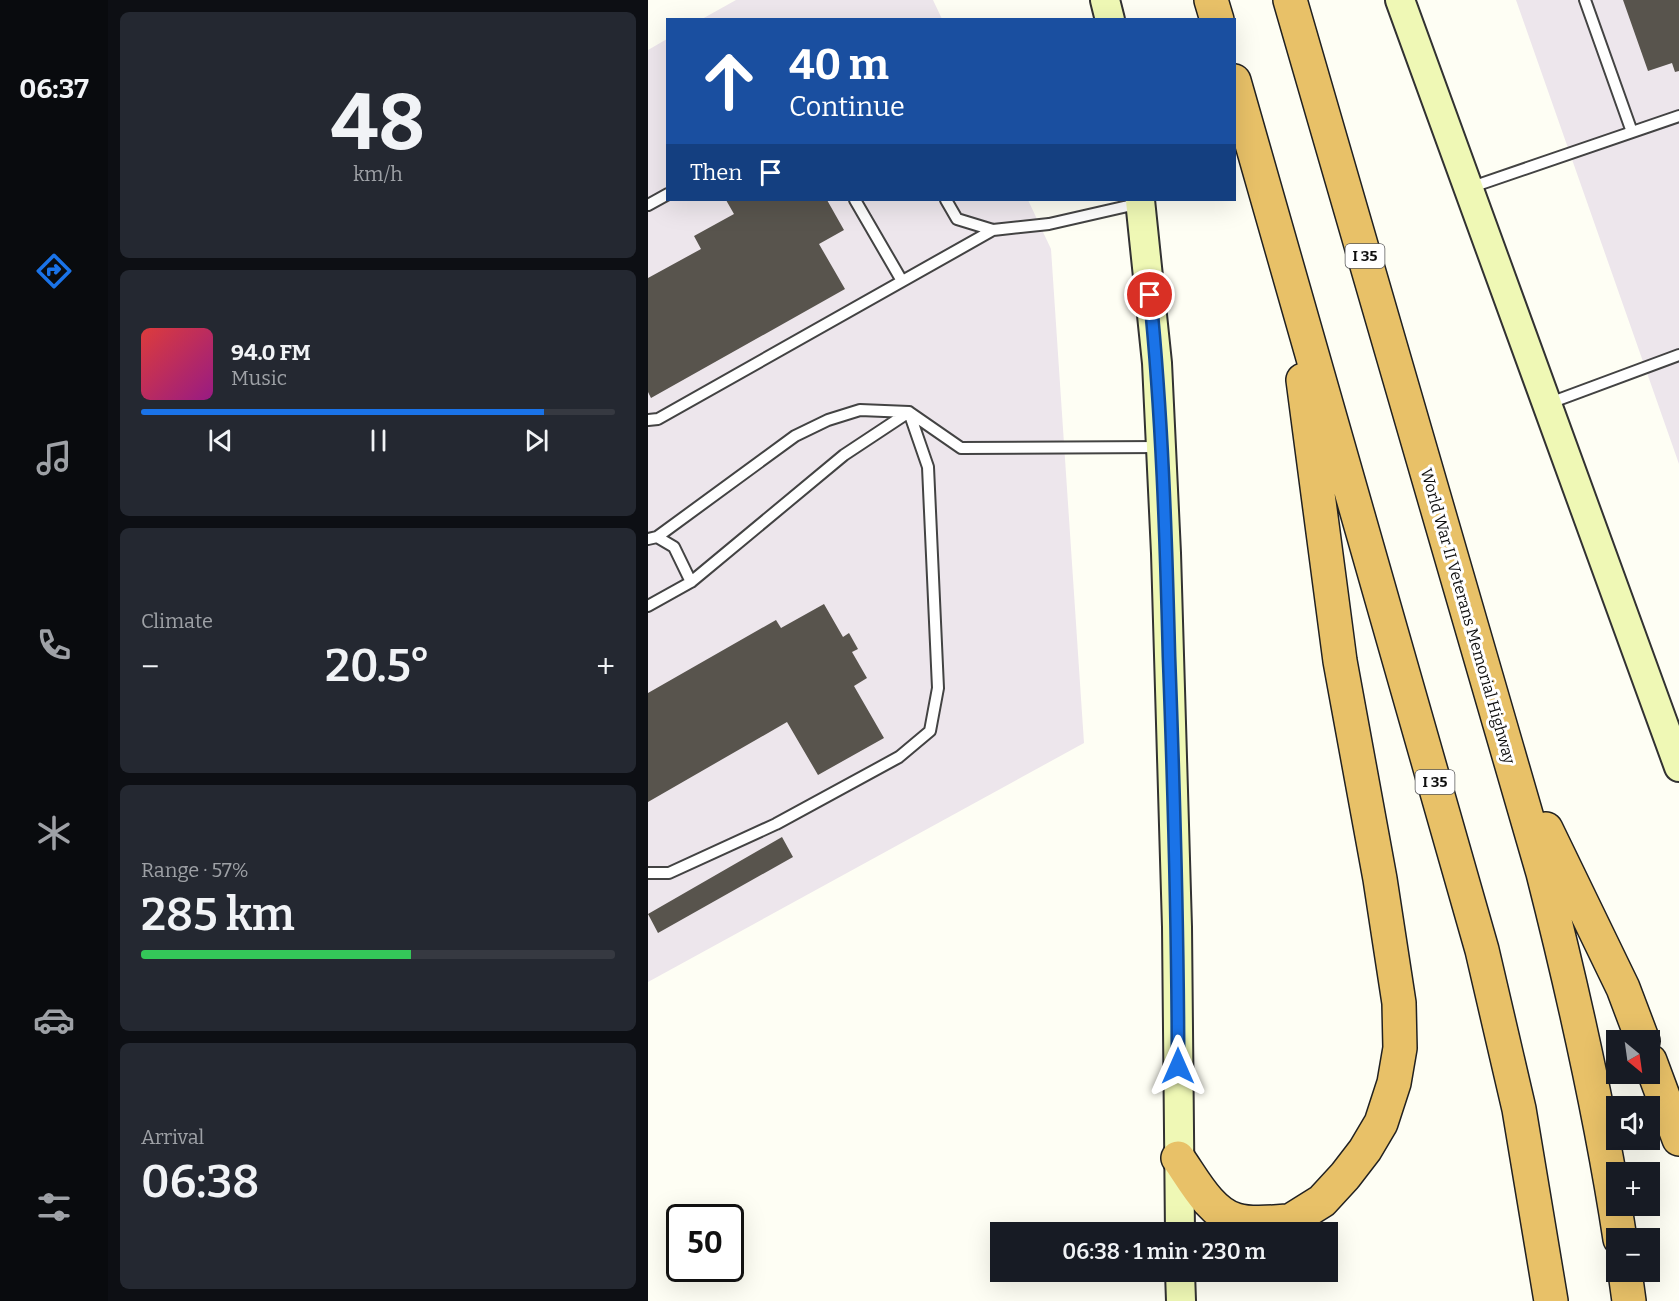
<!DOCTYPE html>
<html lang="en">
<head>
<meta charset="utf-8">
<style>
	body { margin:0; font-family:Bitter,serif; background:#242831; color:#f1f3f6; height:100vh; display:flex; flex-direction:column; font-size:22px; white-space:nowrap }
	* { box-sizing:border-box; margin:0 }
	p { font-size:20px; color:#9ea1a6 }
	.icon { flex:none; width:33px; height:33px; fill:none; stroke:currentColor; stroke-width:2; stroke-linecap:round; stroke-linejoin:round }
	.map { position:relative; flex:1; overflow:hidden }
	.side { display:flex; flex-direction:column; gap:12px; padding:12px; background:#0d0f14; width:540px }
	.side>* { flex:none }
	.banner { position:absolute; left:18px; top:18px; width:570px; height:183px; border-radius:0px; box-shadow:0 6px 24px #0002; background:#1a4fa0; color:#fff; overflow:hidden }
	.needle { width:39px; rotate:151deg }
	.tools { position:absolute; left:958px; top:1030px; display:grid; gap:12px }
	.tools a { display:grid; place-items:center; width:54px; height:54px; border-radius:0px; background:#171b24; box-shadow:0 6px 24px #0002; font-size:30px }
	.speed { position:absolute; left:18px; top:1204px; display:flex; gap:12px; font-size:30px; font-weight:700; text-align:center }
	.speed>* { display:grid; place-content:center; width:78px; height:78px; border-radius:50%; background:#171b24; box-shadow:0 6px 24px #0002; line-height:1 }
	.speed .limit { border:3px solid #111; border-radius:9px; background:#fff; color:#111 }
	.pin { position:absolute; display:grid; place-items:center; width:51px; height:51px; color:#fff; margin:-26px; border:3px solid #fff; border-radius:50%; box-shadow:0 2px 6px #0007 }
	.me { position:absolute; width:66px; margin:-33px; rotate:0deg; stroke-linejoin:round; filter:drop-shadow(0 0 4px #0008) }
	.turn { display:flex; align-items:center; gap:21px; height:126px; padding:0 24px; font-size:27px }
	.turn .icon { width:78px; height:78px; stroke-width:2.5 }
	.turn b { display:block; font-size:42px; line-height:51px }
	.then { display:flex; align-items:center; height:57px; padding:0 24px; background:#0003; gap:12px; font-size:22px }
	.big { font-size:45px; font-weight:600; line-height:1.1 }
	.side .tile { flex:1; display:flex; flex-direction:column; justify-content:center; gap:9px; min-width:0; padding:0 21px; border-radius:9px; background:#242831 }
	.side .dial { align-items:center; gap:0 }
	.dial b { font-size:78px; line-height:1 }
	.song { display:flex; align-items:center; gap:18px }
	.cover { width:72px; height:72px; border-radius:9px; background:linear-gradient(135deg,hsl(0 70% 55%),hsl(310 70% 35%)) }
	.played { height:6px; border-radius:3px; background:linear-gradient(90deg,#1a73e8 85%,#363941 85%) }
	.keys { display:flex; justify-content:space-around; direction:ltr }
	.heat { display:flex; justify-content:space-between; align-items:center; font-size:33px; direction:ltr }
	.charge { height:9px; border-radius:4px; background:linear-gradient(90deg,#34c759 57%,#363941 0) }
	.trip { position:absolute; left:342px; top:1222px; width:348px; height:60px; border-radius:0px; background:#171b24; box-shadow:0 6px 24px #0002; font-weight:600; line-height:60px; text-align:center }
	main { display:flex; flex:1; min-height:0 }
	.dock { display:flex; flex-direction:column; width:108px; justify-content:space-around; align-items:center; background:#090b0e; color:#9ea1a6 }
	.dock .icon { width:42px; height:42px }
	.dock .current { color:#1a73e8 }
	.dock b { font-size:27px; color:#f1f3f6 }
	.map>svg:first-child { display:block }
	.industrial { fill:#ede6ec }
	.building { fill:#58544d }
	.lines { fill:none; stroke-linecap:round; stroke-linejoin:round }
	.service-casing { stroke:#434343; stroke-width:14 }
	.secondary-casing { stroke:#323232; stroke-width:32 }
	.motorway-casing { stroke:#212121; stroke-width:36 }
	.service { stroke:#fff; stroke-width:10 }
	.secondary { stroke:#eff8b5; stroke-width:28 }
	.motorway { stroke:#e8c168; stroke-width:33 }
	.route-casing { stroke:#114b97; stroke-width:15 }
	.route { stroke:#1a73e8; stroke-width:10 }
	.labels { text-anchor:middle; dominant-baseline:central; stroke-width:6; stroke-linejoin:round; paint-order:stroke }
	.shield { fill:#fff; stroke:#585858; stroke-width:1.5 }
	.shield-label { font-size:15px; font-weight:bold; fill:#101010 }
	.street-label { font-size:16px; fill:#101010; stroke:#fff }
</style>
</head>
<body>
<main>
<nav class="dock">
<b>06:37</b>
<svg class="icon current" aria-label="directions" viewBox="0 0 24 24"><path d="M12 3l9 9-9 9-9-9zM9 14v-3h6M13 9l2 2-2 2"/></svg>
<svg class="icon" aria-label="music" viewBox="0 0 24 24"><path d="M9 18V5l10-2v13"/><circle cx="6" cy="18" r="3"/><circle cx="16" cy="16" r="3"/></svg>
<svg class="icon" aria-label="phone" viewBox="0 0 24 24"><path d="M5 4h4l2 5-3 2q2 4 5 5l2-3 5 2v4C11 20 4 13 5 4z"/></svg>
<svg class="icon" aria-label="climate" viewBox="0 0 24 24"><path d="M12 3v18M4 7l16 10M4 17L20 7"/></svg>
<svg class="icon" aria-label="car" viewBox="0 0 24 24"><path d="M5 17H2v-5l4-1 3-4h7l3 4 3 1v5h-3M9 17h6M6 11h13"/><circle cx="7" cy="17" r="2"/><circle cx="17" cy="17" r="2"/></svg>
<svg class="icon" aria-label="filters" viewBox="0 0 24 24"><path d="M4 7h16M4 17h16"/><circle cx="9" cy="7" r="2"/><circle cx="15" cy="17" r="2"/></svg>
</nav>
<section class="side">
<div class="tile dial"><b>48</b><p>km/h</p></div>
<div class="tile">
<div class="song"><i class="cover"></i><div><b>94.0 FM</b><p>Music</p></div></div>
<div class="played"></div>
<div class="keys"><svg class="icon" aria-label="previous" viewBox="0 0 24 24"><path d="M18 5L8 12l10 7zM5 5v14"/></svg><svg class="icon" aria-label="pause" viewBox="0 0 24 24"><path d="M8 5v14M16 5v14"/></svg><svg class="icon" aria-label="next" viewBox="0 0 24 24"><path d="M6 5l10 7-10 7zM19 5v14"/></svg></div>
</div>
<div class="tile"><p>Climate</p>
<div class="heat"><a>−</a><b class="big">20.5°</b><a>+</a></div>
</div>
<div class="tile"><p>Range · 57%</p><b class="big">285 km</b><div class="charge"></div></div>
<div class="tile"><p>Arrival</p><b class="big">06:38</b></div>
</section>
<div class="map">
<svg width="1031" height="1301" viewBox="0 0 1031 1301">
	<rect width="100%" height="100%" fill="#fefef4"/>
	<path class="industrial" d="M88,0H285L294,19H54Z
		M868,0H1031V464Z
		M19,39L20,200H380L403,249L436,743L0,982V50Z"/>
	<path class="building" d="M975,0H1031V71L1027,72L1024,63L1000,71Z
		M78,200H179L196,230L171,244L197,289L3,398L0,392V278L53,249L46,236L86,214Z
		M176,604L195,637L201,633L210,649L204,652L219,678L206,686L236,738L170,775L139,722L0,802V693L128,620L133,628Z
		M134,837L145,857L10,933L0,914Z"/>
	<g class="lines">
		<g class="service-casing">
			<path id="service" d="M937,0L984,132
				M821,188L1031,116
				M207,200L254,281
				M298,200L309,219L345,230
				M0,205L20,194
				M899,404L1031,355
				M0,420L10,419L345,230L401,224L493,203
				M0,539L9,537L26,547L43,582
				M0,606L43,582L196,455L261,412L313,448L513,447
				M0,873H21L128,824L251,757L282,731L290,688L280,467L261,412L212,410L180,420L147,436L9,537"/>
		</g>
		<g class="secondary-casing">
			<path id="secondary" d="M457,0L462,20
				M752,0L1031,767
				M492,200L509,363L518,553L529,927L532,1233
				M532,1272L533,1301"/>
		</g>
		<g class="motorway-casing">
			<path id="motorway" d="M563,0L569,20
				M642,0L895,873C926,995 953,1115 972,1239
				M586,81L834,950L871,1109L903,1301
				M898,829L975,988L995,1041
				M1002,1061L1031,1139
				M530,1158C545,1179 562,1213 588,1220C604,1225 623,1222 640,1221
				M616,1233L642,1221L674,1201L697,1176L717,1150L733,1123L746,1083L752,1048L751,1003L732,879L692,661L655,380
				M977,1272L981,1301"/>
		</g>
		<use href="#service" class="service"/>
		<use href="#secondary" class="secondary"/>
		<use href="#motorway" class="motorway"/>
	</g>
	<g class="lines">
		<g class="route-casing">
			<path id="route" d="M502,295C514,415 518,536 521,657C526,793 530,929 530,1066"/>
		</g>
		<use href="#route" class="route"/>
	</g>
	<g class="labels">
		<g class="shield">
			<rect x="697.5" y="244" width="39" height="24" rx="4.5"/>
			<rect x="767.5" y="770" width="39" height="24" rx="4.5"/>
		</g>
		<g class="shield-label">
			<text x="717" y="256">I 35</text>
			<text x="787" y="782">I 35</text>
		</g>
		<g class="street-label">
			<text transform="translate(820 616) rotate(74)">World War II Veterans Memorial Highway</text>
		</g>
	</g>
</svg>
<div class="tools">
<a><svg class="needle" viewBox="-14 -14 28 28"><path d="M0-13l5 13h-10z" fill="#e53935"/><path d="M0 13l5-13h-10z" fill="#9ea1a6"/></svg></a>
<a><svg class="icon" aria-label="sound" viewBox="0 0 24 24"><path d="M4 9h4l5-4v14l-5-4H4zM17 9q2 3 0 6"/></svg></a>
<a>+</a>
<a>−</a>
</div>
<div class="speed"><div class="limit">50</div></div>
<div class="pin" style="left:502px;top:295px;background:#d93025"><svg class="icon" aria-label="arrive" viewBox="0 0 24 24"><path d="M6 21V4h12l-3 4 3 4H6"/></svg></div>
<svg class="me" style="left:530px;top:1066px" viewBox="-20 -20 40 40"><path d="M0-17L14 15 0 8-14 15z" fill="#1a73e8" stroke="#fff" stroke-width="4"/></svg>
<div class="trip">06:38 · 1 min · 230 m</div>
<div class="banner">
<div class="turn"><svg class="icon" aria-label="ahead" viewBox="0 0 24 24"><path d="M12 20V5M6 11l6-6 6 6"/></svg><div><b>40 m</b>Continue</div></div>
<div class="then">Then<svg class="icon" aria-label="arrive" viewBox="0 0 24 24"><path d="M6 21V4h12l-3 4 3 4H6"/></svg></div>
</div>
</div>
</main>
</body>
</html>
